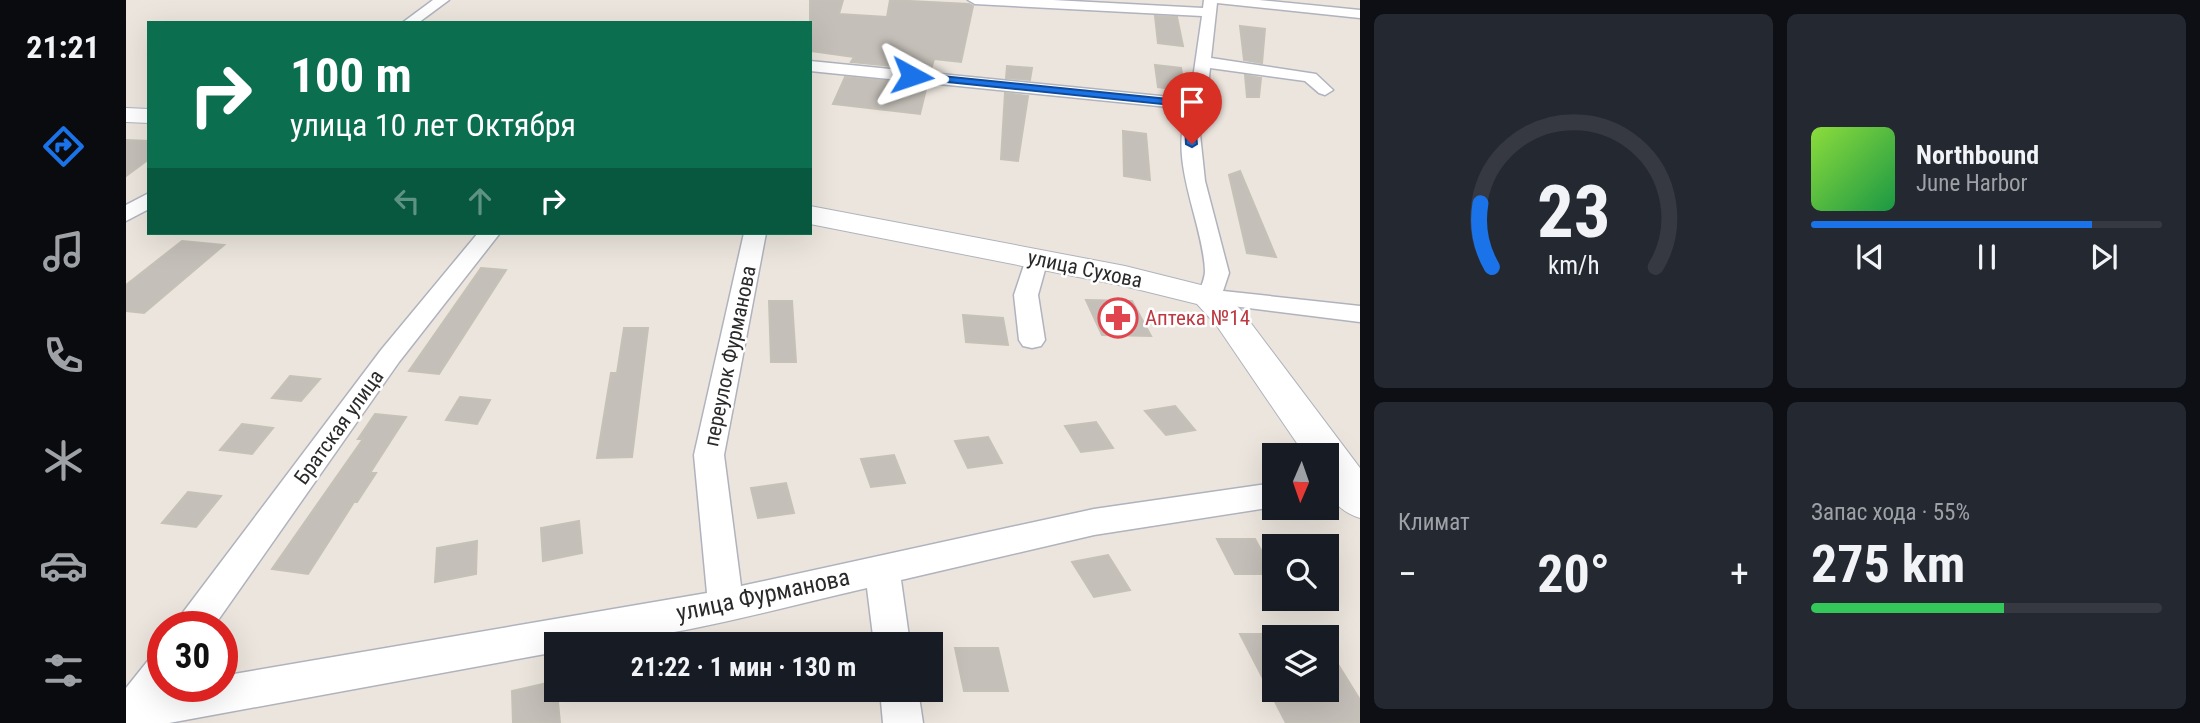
<!DOCTYPE html>
<html lang="ru">
<head>
<meta charset="utf-8">
<style>
	body { margin:0; font-family:"Roboto Condensed",sans-serif; background:#242831; color:#f1f3f6; height:100vh; display:flex; flex-direction:column; font-size:26px; white-space:nowrap }
	* { box-sizing:border-box; margin:0 }
	p { font-size:23px; color:#9ea1a6 }
	.icon { flex:none; width:38px; height:38px; fill:none; stroke:currentColor; stroke-width:2; stroke-linecap:round; stroke-linejoin:round }
	.map { position:relative; flex:1; overflow:hidden }
	.side { display:flex; flex-direction:column; gap:14px; padding:14px; background:#0d0f14; width:840px }
	.side>* { flex:none }
	.hud { position:absolute; left:21px; top:21px; width:665px; height:214px; border-radius:0px; box-shadow:0 7px 28px #0002; background:#0b6e4f; color:#fff; overflow:hidden }
	.needle { width:46px; rotate:182deg }
	.controls { position:absolute; left:1136px; top:443px; display:grid; gap:14px }
	.controls a { display:grid; place-items:center; width:77px; height:77px; border-radius:0px; background:#171b24; box-shadow:0 7px 28px #0002; font-size:35px }
	.speed { position:absolute; left:21px; top:611px; display:flex; gap:14px; font-size:35px; font-weight:700; text-align:center }
	.speed>* { display:grid; place-content:center; width:91px; height:91px; border-radius:50%; background:#171b24; box-shadow:0 7px 28px #0002; line-height:1 }
	.speed .limit { border:10px solid #d22; background:#fff; color:#111 }
	.pin { position:absolute; display:grid; place-items:center; width:60px; height:60px; color:#fff; margin:-72px -30px; border-radius:50% 50% 50% 0; rotate:-45deg; box-shadow:0 0 7px #0007 }
	.pin .icon { rotate:45deg }
	.me { position:absolute; width:77px; margin:-38px; rotate:95deg; stroke-linejoin:round; filter:drop-shadow(0 0 5px #0008) }
	.turn { display:flex; align-items:center; gap:24px; height:147px; padding:0 28px; font-size:32px }
	.turn .icon { width:91px; height:91px; stroke-width:2.5 }
	.turn b { display:block; font-size:49px; line-height:60px }
	.lanes { display:flex; align-items:center; height:66px; padding:0 28px; background:#0003; justify-content:center; gap:35px; direction:ltr }
	.lanes .off { opacity:.35 }
	.big { font-size:52px; font-weight:700; line-height:1.1 }
	.side .widget { flex:1; display:flex; flex-direction:column; justify-content:center; gap:10px; min-width:0; padding:0 24px; border-radius:10px; background:#242831 }
	.side .dial { align-items:center; gap:0 }
	.dial svg { height:182px; overflow:visible; fill:none; stroke:#363941; stroke-width:7; stroke-linecap:round; text-anchor:middle }
	.dial text { fill:#f1f3f6; stroke:none }
	.song { display:flex; align-items:center; gap:21px }
	.cover { width:84px; height:84px; border-radius:10px; background:linear-gradient(135deg,hsl(90 70% 55%),hsl(140 70% 35%)) }
	.played { height:7px; border-radius:4px; background:linear-gradient(90deg,#1a73e8 80%,#363941 80%) }
	.keys { display:flex; justify-content:space-around; direction:ltr }
	.heat { display:flex; justify-content:space-between; align-items:center; font-size:38px; direction:ltr }
	.charge { height:10px; border-radius:5px; background:linear-gradient(90deg,#34c759 55%,#363941 0) }
	.side .tiles { flex:1; display:grid; gap:14px; grid-template-columns:repeat(2,1fr) }
	.trip { position:absolute; left:418px; top:632px; width:399px; height:70px; border-radius:0px; background:#171b24; box-shadow:0 7px 28px #0002; font-weight:700; line-height:70px; text-align:center }
	main { display:flex; flex:1; min-height:0 }
	.menu { display:flex; flex-direction:column; width:126px; justify-content:space-around; align-items:center; background:#090b0e; color:#9ea1a6 }
	.menu .icon { width:49px; height:49px }
	.menu .on { color:#1a73e8 }
	.menu b { font-size:32px; color:#f1f3f6 }
	.map>svg:first-child { display:block }
	.building { fill:#c4bfb8; stroke:#c6c1b7; stroke-width:2 }
	.lines { fill:none; stroke-linecap:round; stroke-linejoin:round }
	.street-casing { stroke:#b0b3bd; stroke-width:3 }
	.secondary-casing { stroke:#b0b3bd; stroke-width:2 }
	.street { fill:#fff; fill-rule:evenodd }
	.secondary { fill:#fff; fill-rule:evenodd }
	.route { fill:#1a73e8; stroke:#114b97; stroke-width:2 }
	.labels { text-anchor:middle; dominant-baseline:central; stroke-width:5; stroke-linejoin:round; paint-order:stroke }
	.street-label { font-size:21px; fill:#2a2a2a; stroke:#fff }
	.health-label { font-size:21px; fill:#be3a42; stroke:#fff; text-anchor:start }
	.near-street-label { font-size:24px; fill:#2a2a2a; stroke:#fff }
</style>
</head>
<body>
<main>
<nav class="menu">
<b>21:21</b>
<svg class="icon on" aria-label="directions" viewBox="0 0 24 24"><path d="M12 3l9 9-9 9-9-9zM9 14v-3h6M13 9l2 2-2 2"/></svg>
<svg class="icon" aria-label="music" viewBox="0 0 24 24"><path d="M9 18V5l10-2v13"/><circle cx="6" cy="18" r="3"/><circle cx="16" cy="16" r="3"/></svg>
<svg class="icon" aria-label="phone" viewBox="0 0 24 24"><path d="M5 4h4l2 5-3 2q2 4 5 5l2-3 5 2v4C11 20 4 13 5 4z"/></svg>
<svg class="icon" aria-label="climate" viewBox="0 0 24 24"><path d="M12 3v18M4 7l16 10M4 17L20 7"/></svg>
<svg class="icon" aria-label="car" viewBox="0 0 24 24"><path d="M5 17H2v-5l4-1 3-4h7l3 4 3 1v5h-3M9 17h6M6 11h13"/><circle cx="7" cy="17" r="2"/><circle cx="17" cy="17" r="2"/></svg>
<svg class="icon" aria-label="filters" viewBox="0 0 24 24"><path d="M4 7h16M4 17h16"/><circle cx="9" cy="7" r="2"/><circle cx="15" cy="17" r="2"/></svg>
</nav>
<div class="map">
<svg width="1234" height="723" viewBox="0 0 1234 723">
	<rect width="100%" height="100%" fill="#ebe5dd"/>
	<path class="building" d="M684,0H717L713,14L761,17L764,0L843,4L847,6L835,62L808,59L805,70L725,62L728,57L684,51Z
		M1029,16L1051,17L1057,46L1032,43Z
		M1114,26L1139,29L1136,63L1118,60Z
		M1029,65L1055,68L1059,91L1032,87Z
		M881,66L906,68L904,80L880,78Z
		M1119,75L1135,78L1133,97H1121Z
		M719,77L801,85L794,114L707,104Z
		M879,93L902,96L892,161L875,159Z
		M997,131L1020,134L1024,180L998,176Z
		M0,140L23,141V159L0,176Z
		M1114,171L1150,257L1121,253L1103,175Z
		M56,241L98,245L18,313L0,311V285Z
		M355,268L380,270L313,374L283,371Z
		M960,300L1006,301L1025,336L976,335Z
		M643,301H666L670,362H645Z
		M837,315L877,318L882,345L840,342Z
		M498,328H522L506,457L471,458L485,373H491Z
		M164,376L194,379L175,401L146,398Z
		M334,397L364,400L351,424L320,420Z
		M1049,406L1069,430L1040,435L1019,411Z
		M249,414L280,417L244,473H250L231,502H228L182,574L146,569L237,439H232Z
		M970,422L987,448L955,452L939,426Z
		M116,424L147,428L126,454L94,450Z
		M862,437L876,463L842,468L829,441Z
		M768,455L779,483L745,487L735,459Z
		M660,483L668,513L632,518L625,488Z
		M62,492L95,496L70,527L36,523Z
		M453,521L456,553L417,561L415,528Z
		M1091,539H1129L1148,574H1109Z
		M351,541L350,574L309,582L311,548Z
		M982,555L1004,590L968,597L946,562Z
		M1114,634H1148V690H1200V645L1234,700V723H1160Z
		M829,648H872L882,691H838Z
		M430,681L434,723H387L386,691Z"/>
	<g class="lines">
		<g class="street-casing">
			<path id="street" d="M307,0H323L292,23H276Z
				M842,0H927L1077,8L1078,0H1133L1234,10V18L1091,3L1085,58L1190,74L1207,90L1199,95L1193,93L1179,81L1084,68L1080,105L1073,125L1079,181L1103,273L1097,291L1234,306V322L1075,302L1071,297C1074,289 1079,279 1079,271C1077,221 1041,159 1062,109L684,71V61L1064,99L1076,16L849,4Z
				M23,193V209L0,221V205Z
				M352,233H374L273,362L88,626H50L55,615L255,350Z
				M618,233H640L598,455L615,586L968,509L1148,483V507L968,535L775,580L784,644H748L741,588C643,610 532,644 430,644V652L43,723H0V688L24,658L37,653V686H96V676L581,593L568,455Z
				M911,252L919,254L922,259L912,295L919,340L915,346L906,348L897,346L893,340L888,295L900,259L903,254Z
				M754,690H792L797,723H757Z"/>
		</g>
		<g class="secondary-casing">
			<path id="secondary" d="M0,108L23,109V123L0,122Z
				M684,206L999,266L1095,290L1115,310L1234,468V518C1202,508 1200,485 1200,455H1179L1091,326L1071,304L998,286L684,224Z"/>
		</g>
		<use href="#street" class="street"/>
		<use href="#secondary" class="secondary"/>
	</g>
	<path class="route" d="M786,73L1072,102L1077,105L1069,125L1071,144L1066,147L1060,144L1059,125L1066,107L783,78V74Z"/>
	<defs>
		<g id="pharmacy-ring" transform="scale(2.0125)"><circle r="9.5" fill="#fff" stroke="#e0444e" stroke-width="1.5"/><path d="M-2-6h4v4h4v4h-4v4h-4v-4h-4v-4h4Z" fill="#e0444e"/></g>
	</defs>
	<g fill-rule="evenodd">
		<use href="#pharmacy-ring" x="992" y="318"/>
	</g>
	<g class="labels">
		<g class="street-label">
			<text transform="translate(959 269) rotate(12)">улица Сухова</text>
			<text transform="translate(604 356) rotate(-78)">переулок Фурманова</text>
			<text transform="translate(213 427) rotate(-54)">Братская улица</text>
		</g>
		<g class="health-label">
			<text x="1019" y="318">Аптека №14</text>
		</g>
		<g class="near-street-label">
			<text transform="translate(637 595) rotate(-12)">улица Фурманова</text>
		</g>
	</g>
</svg>
<div class="controls">
<a><svg class="needle" viewBox="-14 -14 28 28"><path d="M0-13l5 13h-10z" fill="#e53935"/><path d="M0 13l5-13h-10z" fill="#9ea1a6"/></svg></a>
<a><svg class="icon" aria-label="search" viewBox="0 0 24 24"><circle cx="10" cy="10" r="6"/><path d="M15 15l6 6"/></svg></a>
<a><svg class="icon" aria-label="layers" viewBox="0 0 24 24"><path d="M12 4l9 5-9 5-9-5zM3 14l9 5 9-5"/></svg></a>
</div>
<div class="speed"><div class="limit">30</div></div>
<div class="pin" style="left:1066px;top:144px;background:#d93025"><svg class="icon" aria-label="arrive" viewBox="0 0 24 24"><path d="M6 21V4h12l-3 4 3 4H6"/></svg></div>
<svg class="me" style="left:786px;top:76px" viewBox="-20 -20 40 40"><path d="M0-17L14 15 0 8-14 15z" fill="#1a73e8" stroke="#fff" stroke-width="4"/></svg>
<div class="trip">21:22 · 1 мин · 130 m</div>
<div class="hud">
<div class="turn"><svg class="icon" aria-label="right" viewBox="0 0 24 24"><path d="M7 20v-9h11M14 6l5 5-5 5"/></svg><div><b>100 m</b>улица 10 лет Октября</div></div>
<div class="lanes"><svg class="icon off" aria-label="left" viewBox="0 0 24 24"><path d="M17 20v-9H6M10 6l-5 5 5 5"/></svg><svg class="icon off" aria-label="ahead" viewBox="0 0 24 24"><path d="M12 20V5M6 11l6-6 6 6"/></svg><svg class="icon" aria-label="right" viewBox="0 0 24 24"><path d="M7 20v-9h11M14 6l5 5-5 5"/></svg></div>
</div>
</div>
<section class="side">
<div class="tiles">
<div class="widget dial"><svg viewBox="0 0 100 80">
<path d="M14 69A42 42 0 1 1 86 69"/>
<path d="M14 69A42 42 0 0 1 9 41" stroke="#1a73e8"/>
<text x="50" y="56" font-size="32" font-weight="700">23</text>
<text x="50" y="72" font-size="11">km/h</text>
</svg></div>
<div class="widget">
<div class="song"><i class="cover"></i><div><b>Northbound</b><p>June Harbor</p></div></div>
<div class="played"></div>
<div class="keys"><svg class="icon" aria-label="previous" viewBox="0 0 24 24"><path d="M18 5L8 12l10 7zM5 5v14"/></svg><svg class="icon" aria-label="pause" viewBox="0 0 24 24"><path d="M8 5v14M16 5v14"/></svg><svg class="icon" aria-label="next" viewBox="0 0 24 24"><path d="M6 5l10 7-10 7zM19 5v14"/></svg></div>
</div>
<div class="widget"><p>Климат</p>
<div class="heat"><a>−</a><b class="big">20°</b><a>+</a></div>
</div>
<div class="widget"><p>Запас хода · 55%</p><b class="big">275 km</b><div class="charge"></div></div>
</div>
</section>
</main>
</body>
</html>
